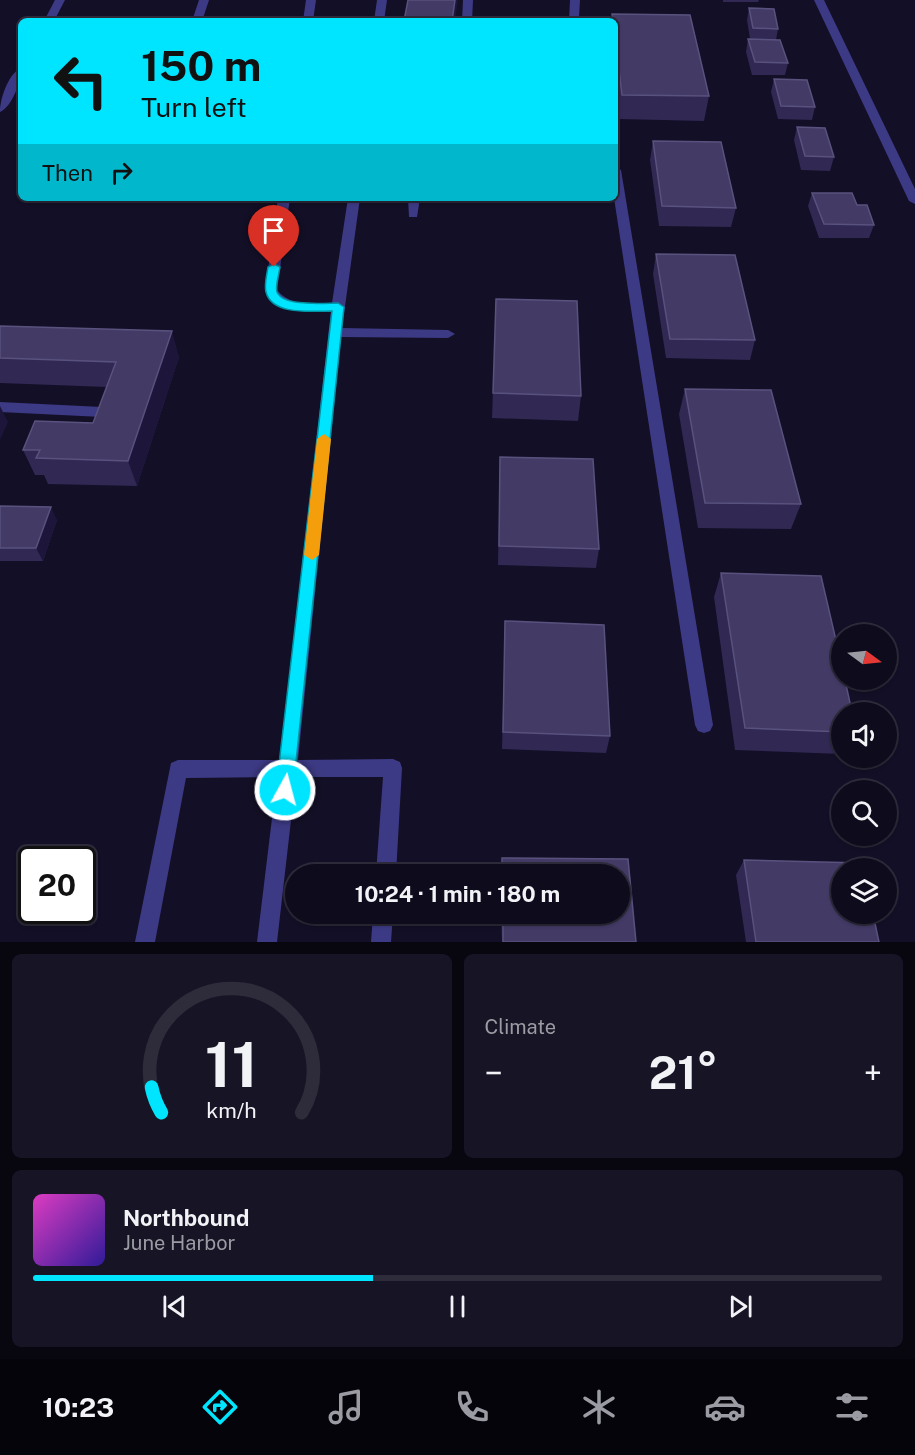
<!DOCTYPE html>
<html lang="en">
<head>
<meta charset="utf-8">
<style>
	body { margin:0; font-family:"Public Sans",sans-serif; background:#171425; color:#f1f3f6; height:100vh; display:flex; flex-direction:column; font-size:22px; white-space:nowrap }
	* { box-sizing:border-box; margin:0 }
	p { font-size:20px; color:#9b9ba3 }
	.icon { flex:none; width:33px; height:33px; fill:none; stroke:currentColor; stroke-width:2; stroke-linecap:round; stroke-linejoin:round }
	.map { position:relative; height:942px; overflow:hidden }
	.drawer { display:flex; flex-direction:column; gap:12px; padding:12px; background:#08060f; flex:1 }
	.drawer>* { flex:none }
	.top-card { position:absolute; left:18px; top:18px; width:600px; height:183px; border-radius:9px; box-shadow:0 2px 4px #0004,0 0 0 2px #2e2b3b; background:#00e5ff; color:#111; overflow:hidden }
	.needle { width:39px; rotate:105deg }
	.tools { position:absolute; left:831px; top:624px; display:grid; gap:12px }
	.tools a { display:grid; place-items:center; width:66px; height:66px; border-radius:50%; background:#0e0b1c; box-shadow:0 2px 4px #0004,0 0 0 2px #2e2b3b; font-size:30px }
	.speed { position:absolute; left:18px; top:846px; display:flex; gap:12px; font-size:30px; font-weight:700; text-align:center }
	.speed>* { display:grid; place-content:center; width:78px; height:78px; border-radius:50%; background:#0e0b1c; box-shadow:0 2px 4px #0004,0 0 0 2px #2e2b3b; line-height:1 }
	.speed .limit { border:3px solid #111; border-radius:9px; background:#fff; color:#111 }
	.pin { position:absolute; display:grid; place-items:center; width:51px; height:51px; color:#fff; margin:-62px -26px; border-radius:50% 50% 50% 0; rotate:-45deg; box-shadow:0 0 6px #0007 }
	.pin .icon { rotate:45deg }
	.me { position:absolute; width:66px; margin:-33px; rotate:7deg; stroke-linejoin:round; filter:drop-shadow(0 0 4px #0008) }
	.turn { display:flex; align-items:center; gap:21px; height:126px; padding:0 24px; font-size:27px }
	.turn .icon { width:78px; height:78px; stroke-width:2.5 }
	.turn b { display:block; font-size:42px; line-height:51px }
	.then { display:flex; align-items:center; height:57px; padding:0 24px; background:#0003; gap:12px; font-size:22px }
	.big { font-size:45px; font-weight:700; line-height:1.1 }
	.drawer .card { flex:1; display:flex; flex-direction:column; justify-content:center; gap:9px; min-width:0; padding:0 21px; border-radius:9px; background:#171425 }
	.drawer .dial { align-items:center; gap:0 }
	.dial svg { height:156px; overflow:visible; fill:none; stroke:#2e2b3b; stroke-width:7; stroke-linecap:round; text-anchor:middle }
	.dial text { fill:#f1f3f6; stroke:none }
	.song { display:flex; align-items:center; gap:18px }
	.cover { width:72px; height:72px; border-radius:9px; background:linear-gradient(135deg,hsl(310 70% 55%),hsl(250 70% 35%)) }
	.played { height:6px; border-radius:3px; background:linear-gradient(90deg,#00e5ff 40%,#2e2b3b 40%) }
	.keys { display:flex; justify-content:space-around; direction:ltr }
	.heat { display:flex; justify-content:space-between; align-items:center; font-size:33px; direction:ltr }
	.drawer .tiles { flex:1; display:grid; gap:12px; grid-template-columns:1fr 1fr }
	.card:last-child { grid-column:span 2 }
	.trip { position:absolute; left:285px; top:864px; width:345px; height:60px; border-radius:30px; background:#0e0b1c; box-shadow:0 2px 4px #0004,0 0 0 2px #2e2b3b; font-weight:700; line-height:60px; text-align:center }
	.tabs { display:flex; height:96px; justify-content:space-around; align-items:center; background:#06040b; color:#9b9ba3 }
	.tabs .icon { width:42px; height:42px }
	.tabs .selected { color:#00e5ff }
	.tabs b { font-size:27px; color:#f1f3f6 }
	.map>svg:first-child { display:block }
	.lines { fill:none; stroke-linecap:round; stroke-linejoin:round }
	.lane { fill:#3d3a85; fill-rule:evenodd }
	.street { fill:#3d3a85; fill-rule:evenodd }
	.wall { fill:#312854 }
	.shaded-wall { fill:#1d163a }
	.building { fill:#433a66; stroke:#5a527e; stroke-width:1.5 }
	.route { fill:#00e5ff; stroke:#0095a6; stroke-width:1.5 }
	.slow { fill:#f59e0b }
</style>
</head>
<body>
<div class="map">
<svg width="915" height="942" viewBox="0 0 915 942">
	<rect width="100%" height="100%" fill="#130f26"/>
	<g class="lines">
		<path class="lane" d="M199,0H209L202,21H192Z
			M306,0H316L313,21H303Z
			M377,0H387L384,21H374Z
			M463,0H473L472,21H462Z
			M570,0H580L579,17L631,18L636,21L631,24H615V21H569Z
			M615,167L621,170L713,725L710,731L704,733L698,731L695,725L614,198Z
			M278,198H290L277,290C291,307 313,304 332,303L348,198H360L342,328L448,330L455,334L448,338L341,337L298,760L393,759L400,762L402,768L396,874H376L383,777H296L277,942H257L277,777L186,778L155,942H135L171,763L178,760H280L331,311C306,312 280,314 265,291Z
			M408,198H420L417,217H409Z
			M0,402L102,407L109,412L102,417L0,412Z
			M373,914H393L391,942H371Z"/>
		<path class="street" d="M55,0H65L54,21H44Z
			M814,0H824L915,189V204L909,201Z
			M21,68C21,81 13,106 0,112C0,99 8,74 21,68Z"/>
	</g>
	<path class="wall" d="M723,0H759L758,2H723Z
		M749,8L778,29L776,40L788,63L785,75H752L746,52L748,39H750L747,20Z
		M612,14L709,96L704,121L619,119L615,85V21H612Z
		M774,79L815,107L812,120L778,119L771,92Z
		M797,127L834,157L830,171L801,170L794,140Z
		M653,141L736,208L731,227L659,226L650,160Z
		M812,193L857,205L874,225L869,238H819L808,206Z
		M656,254L755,340L750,360L666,358L653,274Z
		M496,299L581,396L578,421L492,418Z
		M0,326L179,357L137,486L48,484L44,475H35L23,450L93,423L107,387L0,383Z
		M685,389L801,504L791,529L698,528L679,414Z
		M500,457L599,549L596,568L498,565Z
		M0,506L57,520L43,561H0Z
		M721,573L842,712V754L735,750L714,597Z
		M505,621L610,736L606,753L502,749Z
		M502,858L628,859L636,942H502L501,914H620V874H501Z
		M744,860L879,942H746L736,875Z"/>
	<path class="shaded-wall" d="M455,0H458L455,21H452Z
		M172,331L179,357L137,486L128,461Z
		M0,406L8,422L0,440Z
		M51,507L57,520L43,561L36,548Z"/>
	<path class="building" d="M408,0H455L452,21H404Z
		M749,8L774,9L778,29L753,28Z
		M612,14L690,15L709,96L622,95L615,36V21H613Z
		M748,39L780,40L788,63L755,62Z
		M774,79L807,80L815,107L781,106Z
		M797,127L825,128L834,157L805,156Z
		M653,141L721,142L736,208L662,206Z
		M812,193H852L857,205H867L874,225L824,224Z
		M656,254L735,255L755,340L670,339Z
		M496,299L577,301L581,396L493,393Z
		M0,326L172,331L128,461L36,458L40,450H23L35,421L93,423L116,362L0,358Z
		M685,389L771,390L801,504L705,503Z
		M500,457L593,459L599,549L499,546Z
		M0,506L51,507L36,548H0Z
		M721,573L821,576L842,666V680H845L852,712H842V732L745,728Z
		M505,621L604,625L610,736L503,732Z
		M502,858L628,859L636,942H503V914H620V874H502Z
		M744,860L862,863L863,868H842V914H873L879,942H756Z"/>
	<path class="route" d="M274,264L280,267C279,274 275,286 277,292C283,307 325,303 338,303L344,307L293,790L291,796L285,799L279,796L276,790L332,311C313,311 272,316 266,292C264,285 267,274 268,267Z"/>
	<path class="slow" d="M324,434L331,439L319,555L312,560L304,555L317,439Z"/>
</svg>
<div class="tools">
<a><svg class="needle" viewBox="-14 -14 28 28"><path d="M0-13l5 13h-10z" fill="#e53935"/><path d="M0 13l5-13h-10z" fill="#9b9ba3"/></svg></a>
<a><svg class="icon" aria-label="sound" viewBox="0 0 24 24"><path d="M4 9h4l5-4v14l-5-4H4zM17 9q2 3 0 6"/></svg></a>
<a><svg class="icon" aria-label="search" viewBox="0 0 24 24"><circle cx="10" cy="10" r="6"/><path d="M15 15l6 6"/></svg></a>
<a><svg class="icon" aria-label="layers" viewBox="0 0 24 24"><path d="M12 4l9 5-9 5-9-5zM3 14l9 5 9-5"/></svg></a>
</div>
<div class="speed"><div class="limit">20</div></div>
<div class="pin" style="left:274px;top:267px;background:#d93025"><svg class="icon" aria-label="arrive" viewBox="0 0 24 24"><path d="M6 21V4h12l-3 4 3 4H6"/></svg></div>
<svg class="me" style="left:285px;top:790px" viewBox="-20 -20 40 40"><circle r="17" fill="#00e5ff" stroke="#fff" stroke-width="3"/><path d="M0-11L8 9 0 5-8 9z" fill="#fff"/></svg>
<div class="trip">10:24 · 1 min · 180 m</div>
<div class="top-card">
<div class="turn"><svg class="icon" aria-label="left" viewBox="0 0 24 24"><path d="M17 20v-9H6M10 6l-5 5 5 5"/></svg><div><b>150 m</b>Turn left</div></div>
<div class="then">Then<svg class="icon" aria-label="right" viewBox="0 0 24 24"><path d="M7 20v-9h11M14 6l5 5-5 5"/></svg></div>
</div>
</div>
<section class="drawer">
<div class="tiles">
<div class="card dial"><svg viewBox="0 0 100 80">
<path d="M14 69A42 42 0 1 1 86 69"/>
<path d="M14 69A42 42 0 0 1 9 56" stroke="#00e5ff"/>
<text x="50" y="56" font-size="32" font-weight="700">11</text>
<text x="50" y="72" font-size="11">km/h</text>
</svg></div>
<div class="card"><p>Climate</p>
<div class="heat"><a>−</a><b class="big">21°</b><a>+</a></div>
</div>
<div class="card">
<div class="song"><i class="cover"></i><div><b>Northbound</b><p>June Harbor</p></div></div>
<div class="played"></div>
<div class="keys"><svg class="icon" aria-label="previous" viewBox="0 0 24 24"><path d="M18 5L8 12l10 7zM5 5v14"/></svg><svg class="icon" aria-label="pause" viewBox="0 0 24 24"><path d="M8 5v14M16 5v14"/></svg><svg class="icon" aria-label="next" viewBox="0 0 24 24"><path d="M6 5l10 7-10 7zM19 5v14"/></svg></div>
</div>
</div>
</section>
<nav class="tabs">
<b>10:23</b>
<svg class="icon selected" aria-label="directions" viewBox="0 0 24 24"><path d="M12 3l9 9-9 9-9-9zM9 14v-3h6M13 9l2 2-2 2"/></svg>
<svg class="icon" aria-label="music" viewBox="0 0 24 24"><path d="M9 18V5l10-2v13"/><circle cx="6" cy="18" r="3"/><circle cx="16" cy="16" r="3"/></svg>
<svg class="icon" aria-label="phone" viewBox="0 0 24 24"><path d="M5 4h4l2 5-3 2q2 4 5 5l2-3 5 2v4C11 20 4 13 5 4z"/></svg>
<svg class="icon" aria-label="climate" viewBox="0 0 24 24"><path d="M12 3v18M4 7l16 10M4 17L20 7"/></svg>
<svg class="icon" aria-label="car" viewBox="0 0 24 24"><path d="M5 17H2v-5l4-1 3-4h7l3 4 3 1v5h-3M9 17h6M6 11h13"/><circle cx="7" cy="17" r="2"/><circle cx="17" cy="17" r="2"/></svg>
<svg class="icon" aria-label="filters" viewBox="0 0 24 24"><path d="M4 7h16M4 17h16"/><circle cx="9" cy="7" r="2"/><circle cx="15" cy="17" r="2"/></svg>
</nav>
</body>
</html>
